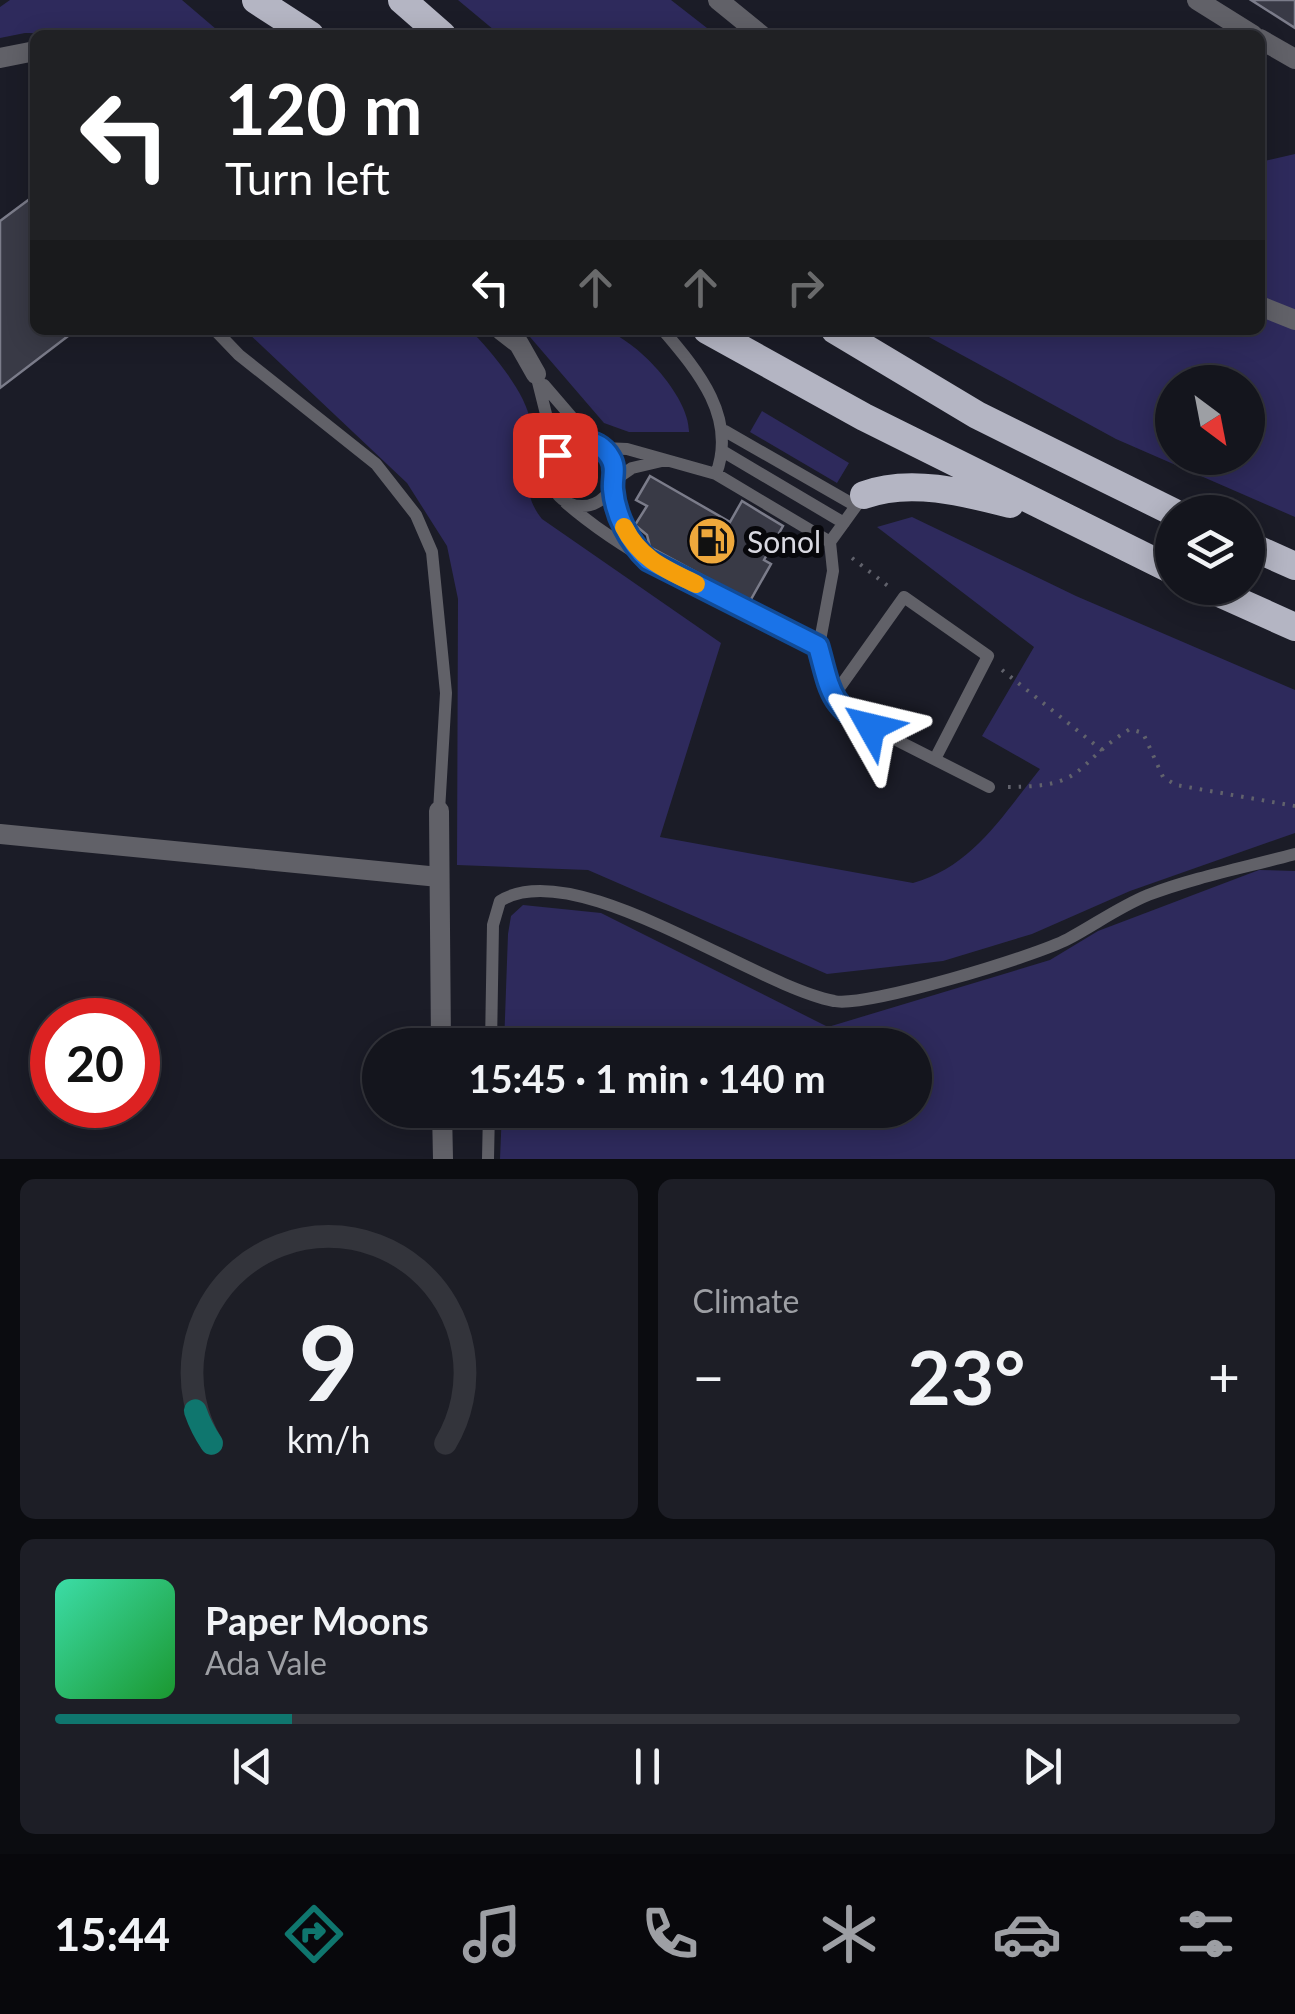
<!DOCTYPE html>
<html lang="en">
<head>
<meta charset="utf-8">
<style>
	body { margin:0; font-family:Lato,sans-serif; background:#1d1e26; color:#f1f3f6; height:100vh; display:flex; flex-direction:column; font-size:38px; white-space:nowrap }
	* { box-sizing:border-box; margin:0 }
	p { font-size:32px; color:#9d9fa4 }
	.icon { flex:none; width:55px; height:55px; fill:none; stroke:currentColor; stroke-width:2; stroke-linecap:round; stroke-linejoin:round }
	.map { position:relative; height:1159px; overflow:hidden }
	.panel { display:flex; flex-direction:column; gap:20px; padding:20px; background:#0b0c10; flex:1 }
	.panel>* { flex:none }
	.hud { position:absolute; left:30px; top:30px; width:1235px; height:305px; border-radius:15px; box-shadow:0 5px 25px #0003,0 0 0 2px #33343b; background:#202124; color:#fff; overflow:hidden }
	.needle { width:65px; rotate:148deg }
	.controls { position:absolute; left:1155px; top:365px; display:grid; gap:20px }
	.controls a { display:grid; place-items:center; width:110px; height:110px; border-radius:50%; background:#14151d; box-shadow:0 5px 25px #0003,0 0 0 2px #33343b; font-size:50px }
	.speed { position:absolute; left:30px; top:998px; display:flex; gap:20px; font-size:50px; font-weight:700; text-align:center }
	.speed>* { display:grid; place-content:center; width:130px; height:130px; border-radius:50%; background:#14151d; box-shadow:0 5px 25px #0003,0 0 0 2px #33343b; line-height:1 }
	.speed .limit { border:15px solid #d22; background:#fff; color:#111 }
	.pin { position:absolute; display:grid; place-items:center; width:85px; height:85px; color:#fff; margin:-42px; border-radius:20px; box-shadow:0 5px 15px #0006 }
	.me { position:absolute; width:110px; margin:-55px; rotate:307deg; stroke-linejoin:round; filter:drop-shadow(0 0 8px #0008) }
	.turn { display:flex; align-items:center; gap:35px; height:210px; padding:0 30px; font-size:45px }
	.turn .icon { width:130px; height:130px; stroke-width:2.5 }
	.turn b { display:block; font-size:70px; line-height:85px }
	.lanes { display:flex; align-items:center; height:95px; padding:0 30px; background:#0003; justify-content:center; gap:50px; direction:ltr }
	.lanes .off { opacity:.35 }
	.big { font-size:75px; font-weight:700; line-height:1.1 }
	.panel .tile { flex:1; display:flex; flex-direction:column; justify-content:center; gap:15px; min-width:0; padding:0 35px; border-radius:15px; background:#1d1e26 }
	.panel .dial { align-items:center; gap:0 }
	.dial svg { height:260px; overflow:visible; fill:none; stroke:#33343b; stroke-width:7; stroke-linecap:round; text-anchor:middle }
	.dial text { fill:#f1f3f6; stroke:none }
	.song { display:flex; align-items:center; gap:30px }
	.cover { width:120px; height:120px; border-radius:15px; background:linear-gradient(135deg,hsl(160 70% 55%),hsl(130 70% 35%)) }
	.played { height:10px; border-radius:5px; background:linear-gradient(90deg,#0f766e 20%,#33343b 20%) }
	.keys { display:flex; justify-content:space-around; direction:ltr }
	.heat { display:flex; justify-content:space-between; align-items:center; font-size:55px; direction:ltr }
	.panel .tiles { flex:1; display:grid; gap:20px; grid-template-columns:1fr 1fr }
	.tile:last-child { grid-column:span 2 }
	.trip { position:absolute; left:362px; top:1028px; width:570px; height:100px; border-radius:50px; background:#14151d; box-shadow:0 5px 25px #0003,0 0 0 2px #33343b; font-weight:700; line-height:100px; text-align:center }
	.menu { display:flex; height:160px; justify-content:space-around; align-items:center; background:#08080c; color:#9d9fa4 }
	.menu .icon { width:70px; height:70px }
	.menu .active { color:#0f766e }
	.menu b { font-size:45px; color:#f1f3f6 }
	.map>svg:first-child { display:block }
	.green { fill:#2e2a5c; fill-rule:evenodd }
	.building { fill:#393a46; stroke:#7b7c8a; stroke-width:2.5 }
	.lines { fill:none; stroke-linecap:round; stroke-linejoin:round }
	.path { stroke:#61626c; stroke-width:4; stroke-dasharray:2.5 8; stroke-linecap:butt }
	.service { stroke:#616168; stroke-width:12 }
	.minor { stroke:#616168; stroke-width:20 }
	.trunk { stroke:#b4b5c3; stroke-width:28 }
	.route-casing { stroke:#114b97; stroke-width:25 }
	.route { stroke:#1a73e8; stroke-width:18 }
	.slow { stroke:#f59e0b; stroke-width:18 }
	.labels { text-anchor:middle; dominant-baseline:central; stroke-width:10; stroke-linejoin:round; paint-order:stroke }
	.poi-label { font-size:30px; fill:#d9d9e1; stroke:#07070b; text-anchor:start }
</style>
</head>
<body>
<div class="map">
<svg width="1295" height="1159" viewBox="0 0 1295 1159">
	<rect width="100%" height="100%" fill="#1b1c27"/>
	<path class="green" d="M10,0H182L223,35L25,33L0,38V7Z
		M458,0H671L716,35H500Z
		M1295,154V517L1116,439L916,330H1260V162ZM1172,382H1248V458H1172Z
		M245,330H470C489,348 527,394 530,421C534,457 516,487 542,519L721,643L660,837L913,883C973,866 1002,816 1040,769L982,736L1034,647L877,527L912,517L1076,596L1295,690V833L1130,891L1032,934L943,961L827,974L588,870L457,865L458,599L447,546L407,483Z
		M524,330C548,330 579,325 603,330C636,338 690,397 689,432H629L604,423Z
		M762,411L849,463L837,483L750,432Z
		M1259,870L1295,871V1159H500L502,1110H915V1045H504L508,934L511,916L523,905L601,913L828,1027L1050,960L1098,931Z"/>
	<path class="building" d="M1251,0H1295V28Z
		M35,195V330H76L0,388V221Z
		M650,476L730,522L742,501L783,526L764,560L771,564L750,601L650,547L647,535L635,525L647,506L636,500Z"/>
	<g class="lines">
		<path class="path" d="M852,558L888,586
			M1002,670L1103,751
			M1008,787C1089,787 1072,765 1130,729L1143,733L1163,777L1176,785L1295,806"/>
		<path class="service" d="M215,330L239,355L376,464L416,515L432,552L446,693L439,811
			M663,330C699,372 737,418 716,474L830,542L864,495
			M536,374L549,426L550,465
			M544,385L593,442
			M725,431L856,506
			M550 474a32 32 0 1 1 64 0a32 32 0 1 1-64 0Z
			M603,448L627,449L716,474
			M724,452L844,523
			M613,481L632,468L666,460
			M612,486L621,521L639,551
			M566,503C639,566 733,603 819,646L833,571L830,542
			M819,646L832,698L849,716L989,787
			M832,698L904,597L988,656L936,757
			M491,1045L493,925L500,901C575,854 752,985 834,1001C865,1008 1036,956 1068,939C1096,924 1119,907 1148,895C1195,877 1247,867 1295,854
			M488,1159L489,1110"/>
		<path class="minor" d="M718,0L761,35
			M1197,0L1253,35
			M1260,39L1295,59
			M0,58L35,51
			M1260,306L1295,320
			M501,330L519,344L536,374
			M439,811L441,1045
			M0,834L439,877
			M442,1110L443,1159"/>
		<path class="trunk" d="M256,0L310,35
			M402,0L442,35
			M707,330L864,417L1172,570
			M835,330L977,415L1173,512
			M864,495C909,478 964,492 1010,504
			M1248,545L1295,566
			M1208,588L1295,627"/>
	</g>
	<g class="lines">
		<g class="route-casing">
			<path id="route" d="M555,455C571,439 597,435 610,457C617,468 612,477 613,489C615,515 629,542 648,560L818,646C830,688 829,707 871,727"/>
		</g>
		<use href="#route" class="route"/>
		<path class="slow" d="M624,527C640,559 665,569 696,584"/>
	</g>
	<defs>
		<g id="fuel-disc" transform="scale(2.5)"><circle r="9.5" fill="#eea83c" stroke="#07070b"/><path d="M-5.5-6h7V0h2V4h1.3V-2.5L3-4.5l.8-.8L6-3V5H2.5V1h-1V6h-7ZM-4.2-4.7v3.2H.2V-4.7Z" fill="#111"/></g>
	</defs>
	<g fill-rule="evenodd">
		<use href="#fuel-disc" x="712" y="541"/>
	</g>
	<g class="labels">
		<g class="poi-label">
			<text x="747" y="541">Sonol</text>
		</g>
	</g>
</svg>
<div class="controls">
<a><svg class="needle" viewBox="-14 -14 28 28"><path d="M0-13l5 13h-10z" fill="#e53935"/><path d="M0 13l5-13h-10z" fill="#9d9fa4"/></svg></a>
<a><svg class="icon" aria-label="layers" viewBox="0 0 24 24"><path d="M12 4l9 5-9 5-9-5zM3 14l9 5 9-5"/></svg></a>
</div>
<div class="speed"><div class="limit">20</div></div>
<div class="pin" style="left:555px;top:455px;background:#d93025"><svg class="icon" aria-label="arrive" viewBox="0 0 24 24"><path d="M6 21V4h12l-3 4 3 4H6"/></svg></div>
<svg class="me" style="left:871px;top:727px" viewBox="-20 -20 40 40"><path d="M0-17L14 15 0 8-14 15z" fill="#1a73e8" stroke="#fff" stroke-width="4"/></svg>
<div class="trip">15:45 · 1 min · 140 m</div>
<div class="hud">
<div class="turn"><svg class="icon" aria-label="left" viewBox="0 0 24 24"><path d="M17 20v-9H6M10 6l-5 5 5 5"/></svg><div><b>120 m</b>Turn left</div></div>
<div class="lanes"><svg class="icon" aria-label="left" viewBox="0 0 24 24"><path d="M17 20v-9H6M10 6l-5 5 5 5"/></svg><svg class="icon off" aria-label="ahead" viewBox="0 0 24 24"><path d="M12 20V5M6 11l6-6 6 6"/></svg><svg class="icon off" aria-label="ahead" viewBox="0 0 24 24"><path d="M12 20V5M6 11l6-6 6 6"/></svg><svg class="icon off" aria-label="right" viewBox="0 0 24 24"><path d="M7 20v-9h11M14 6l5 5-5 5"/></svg></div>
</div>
</div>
<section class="panel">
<div class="tiles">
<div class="tile dial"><svg viewBox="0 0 100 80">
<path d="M14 69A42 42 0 1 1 86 69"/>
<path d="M14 69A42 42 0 0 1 9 59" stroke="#0f766e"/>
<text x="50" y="56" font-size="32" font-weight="700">9</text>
<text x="50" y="72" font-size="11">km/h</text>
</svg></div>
<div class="tile"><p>Climate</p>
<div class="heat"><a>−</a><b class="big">23°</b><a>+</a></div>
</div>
<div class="tile">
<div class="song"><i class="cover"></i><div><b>Paper Moons</b><p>Ada Vale</p></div></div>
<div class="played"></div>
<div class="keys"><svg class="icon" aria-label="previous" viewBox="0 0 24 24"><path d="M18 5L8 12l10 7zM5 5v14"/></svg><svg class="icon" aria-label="pause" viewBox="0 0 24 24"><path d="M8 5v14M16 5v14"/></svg><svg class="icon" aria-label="next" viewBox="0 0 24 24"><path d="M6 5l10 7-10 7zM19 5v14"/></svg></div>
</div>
</div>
</section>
<nav class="menu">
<b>15:44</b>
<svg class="icon active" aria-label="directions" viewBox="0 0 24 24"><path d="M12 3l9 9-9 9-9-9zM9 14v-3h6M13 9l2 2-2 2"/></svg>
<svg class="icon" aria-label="music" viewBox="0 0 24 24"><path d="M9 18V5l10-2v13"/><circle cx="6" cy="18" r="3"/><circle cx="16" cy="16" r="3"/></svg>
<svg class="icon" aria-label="phone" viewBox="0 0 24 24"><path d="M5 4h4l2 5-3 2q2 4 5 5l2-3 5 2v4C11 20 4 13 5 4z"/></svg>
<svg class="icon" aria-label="climate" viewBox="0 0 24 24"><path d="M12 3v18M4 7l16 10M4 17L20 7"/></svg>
<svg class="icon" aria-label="car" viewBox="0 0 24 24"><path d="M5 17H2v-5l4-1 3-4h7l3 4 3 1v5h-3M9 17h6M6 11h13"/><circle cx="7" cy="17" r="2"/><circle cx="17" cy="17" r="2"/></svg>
<svg class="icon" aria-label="filters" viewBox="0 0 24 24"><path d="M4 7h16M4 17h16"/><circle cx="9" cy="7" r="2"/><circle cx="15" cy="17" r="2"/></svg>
</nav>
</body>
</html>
